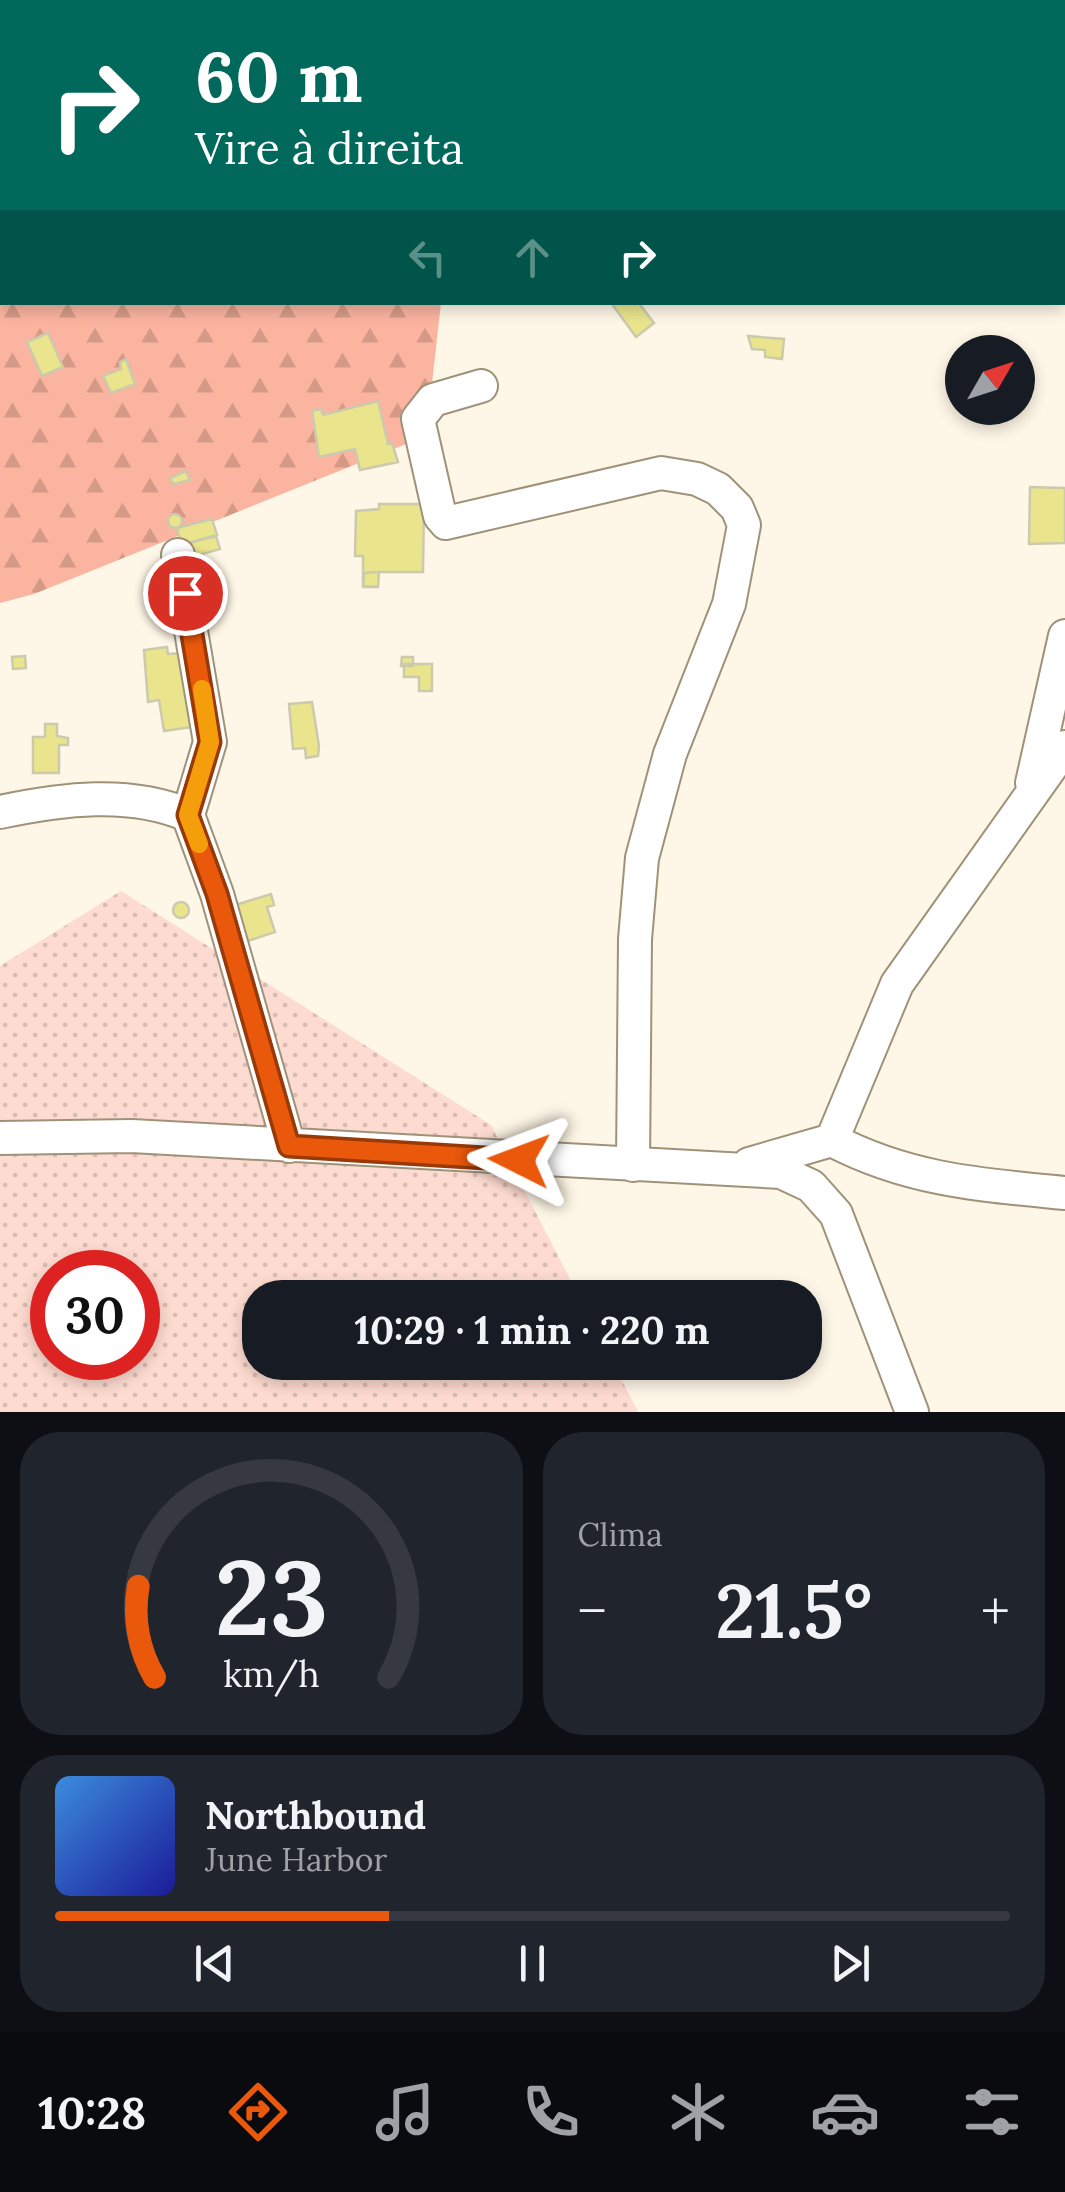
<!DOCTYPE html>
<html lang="pt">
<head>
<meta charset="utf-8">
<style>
	body { margin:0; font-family:Lora,serif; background:#20242c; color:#f1f3f6; height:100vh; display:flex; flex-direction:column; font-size:38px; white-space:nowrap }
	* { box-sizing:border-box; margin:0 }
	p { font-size:32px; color:#9ea1a6 }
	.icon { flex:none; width:55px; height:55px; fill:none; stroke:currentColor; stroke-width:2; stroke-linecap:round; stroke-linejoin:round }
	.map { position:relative; height:1412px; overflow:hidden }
	.details { display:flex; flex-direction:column; gap:20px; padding:20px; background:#0d0f14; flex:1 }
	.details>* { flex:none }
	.top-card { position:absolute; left:0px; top:0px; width:1065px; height:305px; box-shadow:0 5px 15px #0003; background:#00695c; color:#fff; overflow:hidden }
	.needle { width:65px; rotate:51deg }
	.fabs { position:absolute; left:945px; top:335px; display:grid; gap:20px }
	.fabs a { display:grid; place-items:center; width:90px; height:90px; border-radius:50%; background:#171b24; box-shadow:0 5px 15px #0003; font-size:50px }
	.speed { position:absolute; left:30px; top:1250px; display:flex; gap:20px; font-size:50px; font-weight:700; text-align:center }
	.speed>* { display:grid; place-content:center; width:130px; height:130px; border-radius:50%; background:#171b24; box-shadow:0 5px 15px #0003; line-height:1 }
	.speed .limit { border:15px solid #d22; background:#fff; color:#111 }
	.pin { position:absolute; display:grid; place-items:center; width:85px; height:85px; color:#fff; margin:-42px; border:5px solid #fff; border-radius:50%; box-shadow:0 2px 10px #0007 }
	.me { position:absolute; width:110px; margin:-55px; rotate:273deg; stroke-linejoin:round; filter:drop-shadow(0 0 8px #0008) }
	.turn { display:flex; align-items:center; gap:35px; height:210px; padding:0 30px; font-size:45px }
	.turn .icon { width:130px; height:130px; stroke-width:2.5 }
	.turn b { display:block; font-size:70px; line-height:85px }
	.lanes { display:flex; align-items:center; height:95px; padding:0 30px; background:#0003; justify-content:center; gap:50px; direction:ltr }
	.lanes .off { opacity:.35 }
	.big { font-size:75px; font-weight:700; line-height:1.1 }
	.details .widget { flex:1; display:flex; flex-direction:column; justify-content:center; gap:15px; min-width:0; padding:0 35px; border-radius:40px; background:#20242c }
	.details .dial { align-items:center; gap:0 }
	.dial svg { height:260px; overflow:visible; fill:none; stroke:#363941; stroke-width:7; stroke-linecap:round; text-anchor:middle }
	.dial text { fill:#f1f3f6; stroke:none }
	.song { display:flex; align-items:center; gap:30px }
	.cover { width:120px; height:120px; border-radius:15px; background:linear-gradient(135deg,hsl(210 70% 55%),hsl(240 70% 35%)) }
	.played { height:10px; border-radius:5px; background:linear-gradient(90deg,#ea580c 35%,#363941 35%) }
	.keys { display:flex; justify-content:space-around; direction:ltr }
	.heat { display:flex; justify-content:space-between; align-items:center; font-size:55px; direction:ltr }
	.details .tiles { flex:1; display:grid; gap:20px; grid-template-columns:1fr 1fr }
	.widget:last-child { grid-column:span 2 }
	.trip { position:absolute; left:242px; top:1280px; width:580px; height:100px; border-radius:40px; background:#171b24; box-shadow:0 5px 15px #0003; font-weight:700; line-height:100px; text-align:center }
	.dock { display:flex; height:160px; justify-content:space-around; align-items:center; background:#090b0e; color:#9ea1a6 }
	.dock .icon { width:70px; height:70px }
	.dock .selected { color:#ea580c }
	.dock b { font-size:45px; color:#f1f3f6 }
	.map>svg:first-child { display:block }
	.grass { fill:url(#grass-dots); fill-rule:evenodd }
	.forest { fill:url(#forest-firs) }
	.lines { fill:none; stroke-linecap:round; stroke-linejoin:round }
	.stream { stroke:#c6e99a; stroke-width:8 }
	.building { fill:#eae48d; stroke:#cbcaad; stroke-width:2.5 }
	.minor-casing { stroke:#9f9279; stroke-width:36 }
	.minor { stroke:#fff; stroke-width:32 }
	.route-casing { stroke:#983908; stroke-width:25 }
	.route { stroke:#ea580c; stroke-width:18 }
	.slow { stroke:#f59e0b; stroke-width:18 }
</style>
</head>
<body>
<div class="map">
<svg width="1065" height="1412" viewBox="0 0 1065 1412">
	<defs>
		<pattern id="grass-dots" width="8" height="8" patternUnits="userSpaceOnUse" patternTransform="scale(2.5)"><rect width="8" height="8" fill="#fedbd0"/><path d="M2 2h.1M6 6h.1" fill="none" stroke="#d9bbb1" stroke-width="1.8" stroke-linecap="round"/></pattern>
		<pattern id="forest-firs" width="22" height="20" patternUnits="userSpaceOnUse" patternTransform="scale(2.5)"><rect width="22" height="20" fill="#fab49f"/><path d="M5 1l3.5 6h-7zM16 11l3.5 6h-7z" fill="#d59a87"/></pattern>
	</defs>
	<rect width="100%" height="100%" fill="#fef6e6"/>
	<path class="grass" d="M121,891L491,1125L579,1297L260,1298V1362L613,1363L638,1412H0V966ZM52,1272H138V1358H52Z"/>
	<path class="forest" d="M0,0L67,1L653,0L2,2V302L441,303L426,436L34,594L0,603Z"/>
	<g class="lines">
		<path class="stream" d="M297,2L303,0
			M0,121L2,120"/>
	</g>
	<path class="building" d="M638,302L654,323L636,337L612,304Z
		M48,333L63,367L42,376L27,342Z
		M748,336L784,339L782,359L765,357V350L752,349Z
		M126,359L135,384L111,393L103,376L121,369L120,362Z
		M378,401L388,444L392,443L398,462L360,470L355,449L319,457L312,411L321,409L323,415Z
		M186,471L190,480L173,484L170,478Z
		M1030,487L1065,488V543L1029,544Z
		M379,504H424L423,572H379L378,587H363V556H355L356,511L379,509Z
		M168 521a7 7 0 1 1 14 0a7 7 0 1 1-14 0Z
		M212,519L217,535L181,545L177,528Z
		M216,536L220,549L185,559L181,545Z
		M379,572L378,587L363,586L364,573Z
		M167,647L168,654L180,653L192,727L164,731L159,700L148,702L144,650Z
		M25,656L26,668L13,669L12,657Z
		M402,657H413V666H401Z
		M404,664H432V691H419V677H404Z
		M312,702L319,746L318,756L306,758L305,748L293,749L289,704Z
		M45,724H57V736L68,738V745H59V773H33V737H45Z
		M271,894L274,905L267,907L275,932L248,941L229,907Z
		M173 910a8 8 0 1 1 16 0a8 8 0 1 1-16 0Z"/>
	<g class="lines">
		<g class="minor-casing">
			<path id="minor" d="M481,386L433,400L418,419L440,516L446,523L661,473L697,479L718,489L737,508L744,525L729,604L670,754L642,858L635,939L633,1165
				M178,555L210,742L188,815
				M1032,783L1065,636
				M0,812C62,799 129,790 188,815L217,894L289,1146
				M0,1138L132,1136L781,1172L811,1186L836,1214L912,1412
				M832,1140C908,1180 981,1185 1065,1193
				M749,1164L832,1140L897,984L1065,747"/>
		</g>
		<use href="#minor" class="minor"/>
	</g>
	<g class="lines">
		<g class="route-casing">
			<path id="route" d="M185,593L210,742L188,815L217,894L289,1146L519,1160"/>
		</g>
		<use href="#route" class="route"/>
		<path class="slow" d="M199,844L188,815L210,742L202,689"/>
	</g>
</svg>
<div class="fabs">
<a><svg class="needle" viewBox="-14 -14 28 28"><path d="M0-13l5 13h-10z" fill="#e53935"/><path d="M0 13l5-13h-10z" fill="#9ea1a6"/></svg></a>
</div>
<div class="speed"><div class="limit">30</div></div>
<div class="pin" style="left:185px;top:593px;background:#d93025"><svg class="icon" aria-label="arrive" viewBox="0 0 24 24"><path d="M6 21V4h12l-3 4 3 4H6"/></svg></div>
<svg class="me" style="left:519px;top:1160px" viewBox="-20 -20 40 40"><path d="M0-17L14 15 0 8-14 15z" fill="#ea580c" stroke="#fff" stroke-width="4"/></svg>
<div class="trip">10:29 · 1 min · 220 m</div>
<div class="top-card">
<div class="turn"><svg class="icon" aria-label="right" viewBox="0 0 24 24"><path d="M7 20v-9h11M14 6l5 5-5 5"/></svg><div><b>60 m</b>Vire à direita</div></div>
<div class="lanes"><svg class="icon off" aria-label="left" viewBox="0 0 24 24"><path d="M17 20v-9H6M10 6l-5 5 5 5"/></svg><svg class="icon off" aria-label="ahead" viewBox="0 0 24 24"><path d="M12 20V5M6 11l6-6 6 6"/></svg><svg class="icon" aria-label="right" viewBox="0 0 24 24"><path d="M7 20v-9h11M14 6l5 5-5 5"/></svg></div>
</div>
</div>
<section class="details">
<div class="tiles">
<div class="widget dial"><svg viewBox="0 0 100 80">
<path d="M14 69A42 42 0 1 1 86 69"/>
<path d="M14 69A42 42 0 0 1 9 41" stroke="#ea580c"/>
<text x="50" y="56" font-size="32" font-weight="700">23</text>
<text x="50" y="72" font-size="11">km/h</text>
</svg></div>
<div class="widget"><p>Clima</p>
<div class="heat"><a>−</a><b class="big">21.5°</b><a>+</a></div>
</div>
<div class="widget">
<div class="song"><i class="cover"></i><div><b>Northbound</b><p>June Harbor</p></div></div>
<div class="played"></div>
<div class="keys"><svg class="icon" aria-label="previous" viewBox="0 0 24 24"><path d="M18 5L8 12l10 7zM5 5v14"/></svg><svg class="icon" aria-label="pause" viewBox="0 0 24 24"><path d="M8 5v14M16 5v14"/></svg><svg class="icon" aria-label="next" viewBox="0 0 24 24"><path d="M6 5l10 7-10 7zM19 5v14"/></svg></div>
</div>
</div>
</section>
<nav class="dock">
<b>10:28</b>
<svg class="icon selected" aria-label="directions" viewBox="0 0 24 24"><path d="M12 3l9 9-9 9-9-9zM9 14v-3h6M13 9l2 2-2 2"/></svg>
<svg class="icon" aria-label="music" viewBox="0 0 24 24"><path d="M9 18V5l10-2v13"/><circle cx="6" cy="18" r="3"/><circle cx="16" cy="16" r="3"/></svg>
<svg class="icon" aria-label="phone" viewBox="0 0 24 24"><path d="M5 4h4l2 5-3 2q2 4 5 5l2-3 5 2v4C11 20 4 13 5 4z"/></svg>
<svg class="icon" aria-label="climate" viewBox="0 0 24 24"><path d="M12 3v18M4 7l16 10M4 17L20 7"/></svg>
<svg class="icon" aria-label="car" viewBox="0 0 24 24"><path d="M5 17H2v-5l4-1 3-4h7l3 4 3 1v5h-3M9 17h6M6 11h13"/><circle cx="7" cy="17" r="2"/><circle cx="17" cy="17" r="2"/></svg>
<svg class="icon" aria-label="filters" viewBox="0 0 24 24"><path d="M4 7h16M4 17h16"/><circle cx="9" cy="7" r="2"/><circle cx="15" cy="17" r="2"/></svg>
</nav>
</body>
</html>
